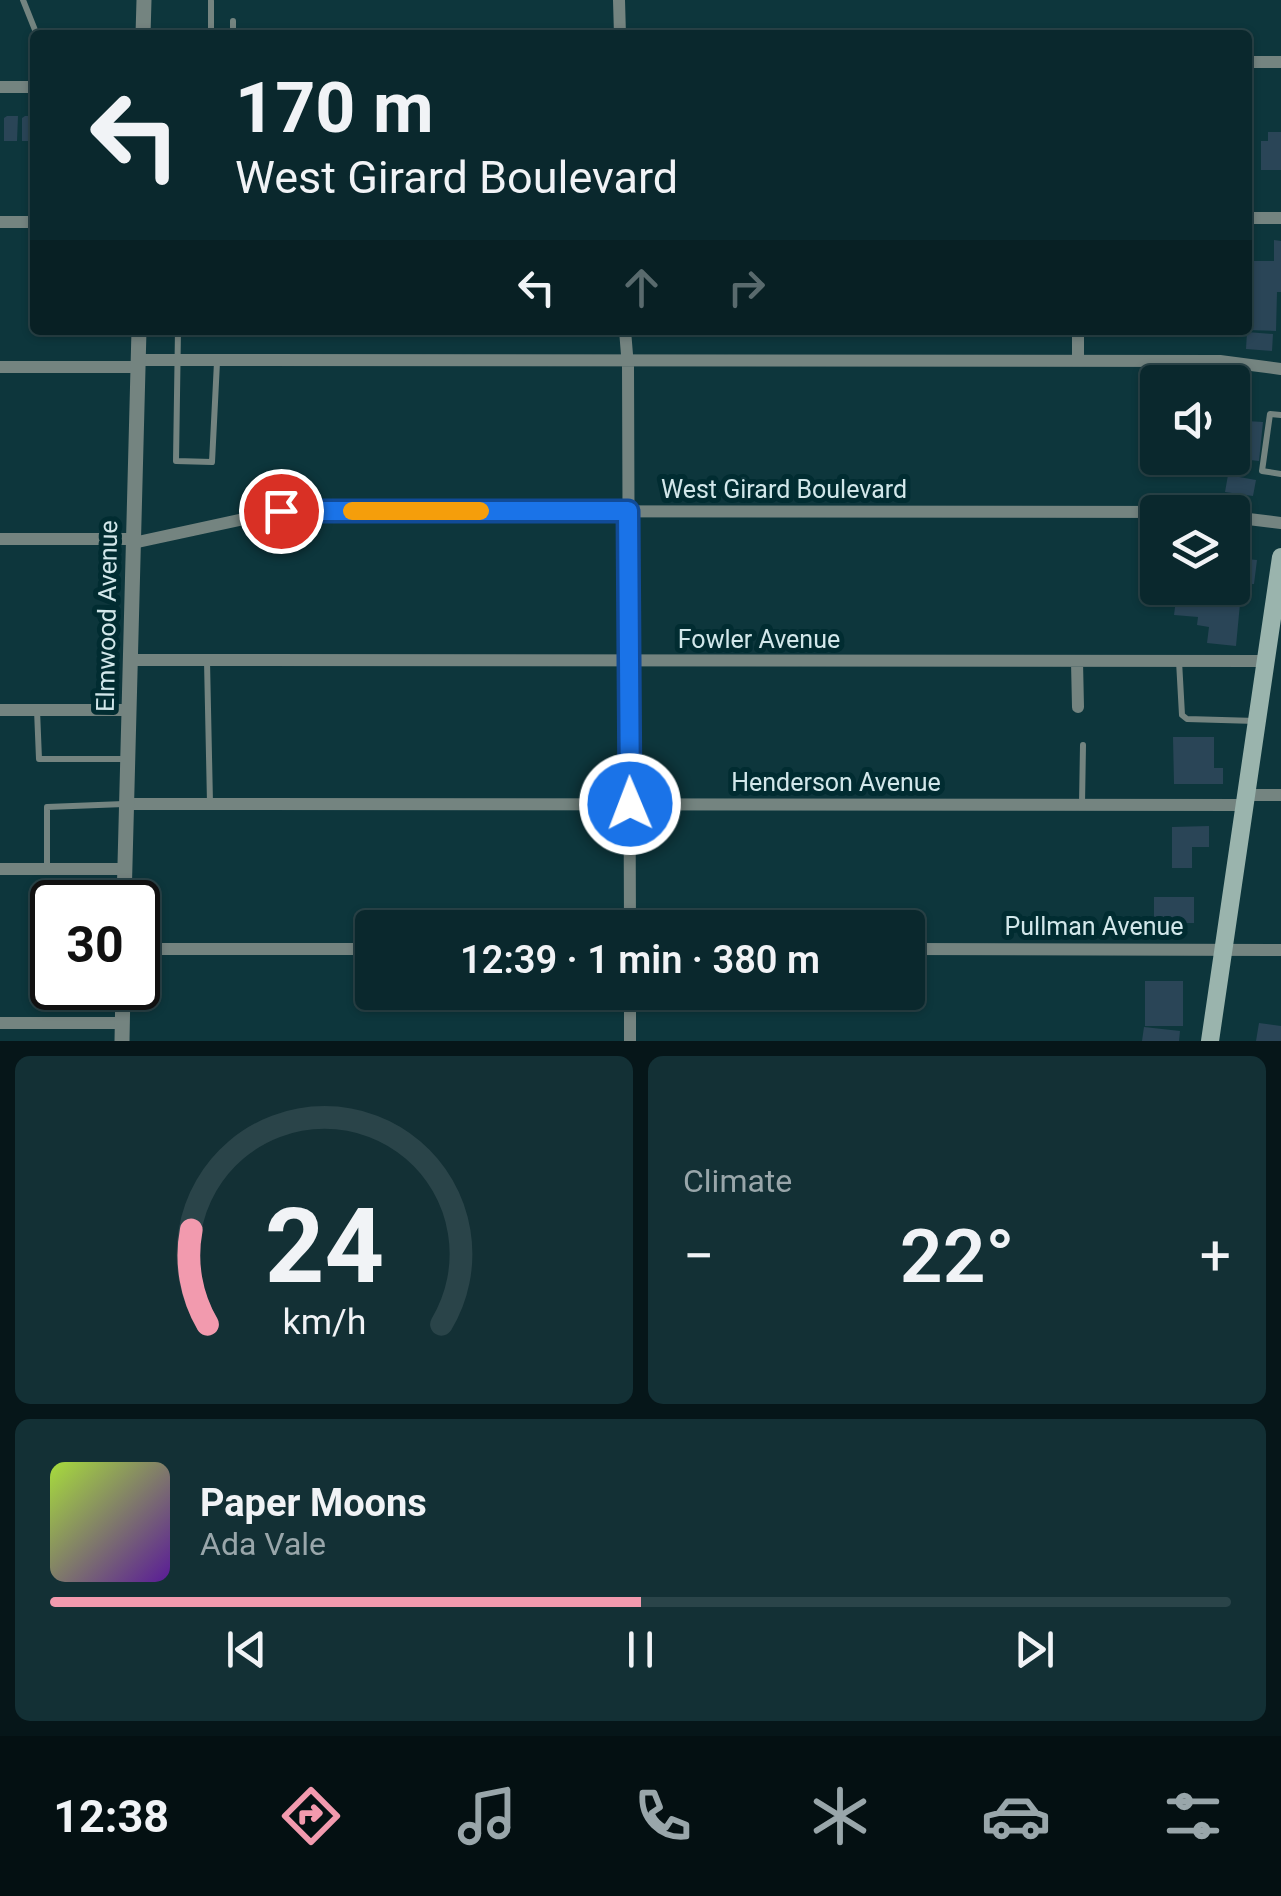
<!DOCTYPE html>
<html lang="en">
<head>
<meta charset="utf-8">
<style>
	body { margin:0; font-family:Roboto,sans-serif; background:#133035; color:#f1f3f6; height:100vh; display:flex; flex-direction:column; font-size:38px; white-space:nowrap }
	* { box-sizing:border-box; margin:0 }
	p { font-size:32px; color:#99a6aa }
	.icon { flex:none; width:55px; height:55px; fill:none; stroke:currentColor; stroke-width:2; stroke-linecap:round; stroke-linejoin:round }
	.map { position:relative; height:1041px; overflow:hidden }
	.details { display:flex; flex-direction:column; gap:15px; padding:15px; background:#061619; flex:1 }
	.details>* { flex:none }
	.guide { position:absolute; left:30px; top:30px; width:1222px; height:305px; border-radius:10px; box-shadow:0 2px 8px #0004,0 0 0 2px #2a4449; background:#0a282d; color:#f1f3f6; overflow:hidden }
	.controls { position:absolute; left:1140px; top:365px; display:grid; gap:20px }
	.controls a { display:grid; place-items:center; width:110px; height:110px; border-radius:10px; background:#0a282d; box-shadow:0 2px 8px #0004,0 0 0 2px #2a4449; font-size:50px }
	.speed { position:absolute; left:30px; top:880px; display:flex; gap:20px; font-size:50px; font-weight:700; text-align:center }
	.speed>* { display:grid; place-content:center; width:130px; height:130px; border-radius:50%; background:#0a282d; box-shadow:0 2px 8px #0004,0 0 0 2px #2a4449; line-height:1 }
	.speed .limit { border:5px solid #111; border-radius:15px; background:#fff; color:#111 }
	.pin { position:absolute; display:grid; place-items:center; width:85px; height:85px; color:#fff; margin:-42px; border:5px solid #fff; border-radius:50%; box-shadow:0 2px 10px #0007 }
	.me { position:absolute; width:110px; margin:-55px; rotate:359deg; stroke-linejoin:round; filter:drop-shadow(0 0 8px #0008) }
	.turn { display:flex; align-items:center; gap:35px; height:210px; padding:0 40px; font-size:45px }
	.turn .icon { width:130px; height:130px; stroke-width:2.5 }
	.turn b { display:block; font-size:70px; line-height:85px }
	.lanes { display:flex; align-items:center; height:95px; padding:0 40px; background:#0003; justify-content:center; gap:50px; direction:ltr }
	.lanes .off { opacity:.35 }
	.big { font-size:75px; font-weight:600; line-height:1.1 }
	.details .tile { flex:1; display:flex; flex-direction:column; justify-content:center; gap:15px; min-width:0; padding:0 35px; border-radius:15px; background:#133035 }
	.details .dial { align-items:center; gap:0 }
	.dial svg { height:260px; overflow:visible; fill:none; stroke:#2a4449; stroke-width:7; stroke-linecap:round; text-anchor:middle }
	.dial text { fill:#f1f3f6; stroke:none }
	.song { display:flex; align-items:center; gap:30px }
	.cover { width:120px; height:120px; border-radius:15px; background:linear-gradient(135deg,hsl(80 70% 55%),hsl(270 70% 35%)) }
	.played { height:10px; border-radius:5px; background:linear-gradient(90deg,#f29aae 50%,#2a4449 50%) }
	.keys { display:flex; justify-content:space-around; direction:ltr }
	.heat { display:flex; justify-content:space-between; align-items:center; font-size:55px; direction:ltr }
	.details .tiles { flex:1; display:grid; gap:15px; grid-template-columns:1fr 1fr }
	.tile:last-child { grid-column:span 2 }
	.trip { position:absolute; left:355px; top:910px; width:570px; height:100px; border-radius:10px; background:#0a282d; box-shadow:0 2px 8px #0004,0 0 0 2px #2a4449; font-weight:600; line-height:100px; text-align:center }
	.dock { display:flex; height:160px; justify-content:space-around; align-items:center; background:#041012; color:#99a6aa }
	.dock .icon { width:70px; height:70px }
	.dock .active { color:#f29aae }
	.dock b { font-size:45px; color:#f1f3f6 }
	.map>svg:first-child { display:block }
	.building { fill:#2a4557 }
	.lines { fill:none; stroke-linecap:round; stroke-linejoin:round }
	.service { stroke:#748480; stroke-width:6 }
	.minor { stroke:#748480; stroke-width:12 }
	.tertiary { stroke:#748480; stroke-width:15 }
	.secondary { stroke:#9ab4ad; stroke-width:18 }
	.route-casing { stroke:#114b97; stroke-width:25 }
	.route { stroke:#1a73e8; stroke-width:18 }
	.slow { stroke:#f59e0b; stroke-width:18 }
	.labels { text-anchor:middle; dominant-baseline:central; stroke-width:10; stroke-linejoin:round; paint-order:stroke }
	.street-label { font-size:25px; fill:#d2e7ea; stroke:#012c31 }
</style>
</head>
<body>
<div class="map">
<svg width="1281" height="1041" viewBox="0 0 1281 1041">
	<rect width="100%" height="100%" fill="#0d363c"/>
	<path class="building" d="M7,116H18L17,141H4V118Z
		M25,116H35V141H22V118Z
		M1268,132H1281V170H1261V141H1268Z
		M1274,240L1281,241V292H1277L1276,331L1248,330V261H1274Z
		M1247,332L1273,334L1272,351L1246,349Z
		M1246,421L1263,422L1259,461L1232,458V439L1244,440Z
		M1207,458H1223L1221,471L1205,469Z
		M1228,475L1256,480L1253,496L1225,492Z
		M1232,540H1237L1236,558L1257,560L1254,584H1248L1247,594L1241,593L1236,646L1207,643L1209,627L1197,625L1198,617L1174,615L1177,592L1188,593V588H1232Z
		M1173,737H1214V768H1223V784H1174Z
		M1209,826V847H1192V868H1172V827Z
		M1154,897H1194V923H1154Z
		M1145,981H1183V1026H1145Z
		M1259,1023L1281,1026V1041H1256Z
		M1144,1027L1180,1031L1179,1041H1142Z"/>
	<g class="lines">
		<path class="service" d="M23,0L35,30L34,86
			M211,35V1
			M233,35V21
			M178,330L176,461L212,462L217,362
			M1281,415L1270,414L1262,471L1281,474
			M207,661L210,803
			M1179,661L1182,715L1187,719L1256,721
			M37,710L39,759H127
			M1082,804L1083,745
			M47,867V807L124,804"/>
		<path class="minor" d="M619,0L620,35
			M1248,62H1281
			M0,87H35
			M1248,218H1281
			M0,222H35
			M625,330L628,367L630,928
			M1078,334V361
			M138,360L1220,361L1281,369
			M0,367H138
			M1232,517L1281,523
			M0,539H133
			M133,543L281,511L1198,512
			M131,660L1266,661
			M1077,662L1078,707
			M0,710H129
			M1247,795H1281
			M127,804L1245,805
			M0,869H125
			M138,949H372
			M908,949L1281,950
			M630,992V1041
			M0,1023H122"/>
		<path class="tertiary" d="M143,35L144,0
			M124,902L139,330
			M122,1041L123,988"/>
		<path class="secondary" d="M1210,1041L1281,557"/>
	</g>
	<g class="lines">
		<g class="route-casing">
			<path id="route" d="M281,511H628L630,804"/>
		</g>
		<use href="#route" class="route"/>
		<path class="slow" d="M352,511H480"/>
	</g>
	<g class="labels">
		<g class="street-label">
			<text x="784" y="489">West Girard Boulevard</text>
			<text transform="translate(107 616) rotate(-89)">Elmwood Avenue</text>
			<text x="759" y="639">Fowler Avenue</text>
			<text x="836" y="782">Henderson Avenue</text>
			<text x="1094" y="926">Pullman Avenue</text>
		</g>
	</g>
</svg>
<div class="controls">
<a><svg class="icon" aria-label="sound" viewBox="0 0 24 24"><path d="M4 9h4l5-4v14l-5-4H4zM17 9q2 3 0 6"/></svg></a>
<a><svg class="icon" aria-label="layers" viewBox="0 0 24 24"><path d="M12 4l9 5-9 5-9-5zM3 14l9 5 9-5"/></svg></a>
</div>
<div class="speed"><div class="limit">30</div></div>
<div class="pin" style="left:281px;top:511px;background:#d93025"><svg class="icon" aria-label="arrive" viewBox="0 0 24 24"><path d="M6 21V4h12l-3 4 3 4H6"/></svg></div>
<svg class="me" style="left:630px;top:804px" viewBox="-20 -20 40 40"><circle r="17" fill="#1a73e8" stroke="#fff" stroke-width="3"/><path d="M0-11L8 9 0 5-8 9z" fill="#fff"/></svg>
<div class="trip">12:39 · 1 min · 380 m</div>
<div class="guide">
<div class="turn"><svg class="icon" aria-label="left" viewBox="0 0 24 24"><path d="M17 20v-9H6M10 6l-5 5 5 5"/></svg><div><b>170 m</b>West Girard Boulevard</div></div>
<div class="lanes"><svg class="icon" aria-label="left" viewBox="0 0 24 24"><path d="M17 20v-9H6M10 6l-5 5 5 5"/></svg><svg class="icon off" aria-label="ahead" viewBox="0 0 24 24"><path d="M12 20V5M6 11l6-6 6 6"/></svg><svg class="icon off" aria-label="right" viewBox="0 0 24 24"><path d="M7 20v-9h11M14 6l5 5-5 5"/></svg></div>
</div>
</div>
<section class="details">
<div class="tiles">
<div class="tile dial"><svg viewBox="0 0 100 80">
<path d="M14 69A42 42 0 1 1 86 69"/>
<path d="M14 69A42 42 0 0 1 9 40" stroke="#f29aae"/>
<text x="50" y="56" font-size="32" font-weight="700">24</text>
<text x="50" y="72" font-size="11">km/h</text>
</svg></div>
<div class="tile"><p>Climate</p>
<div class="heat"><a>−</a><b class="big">22°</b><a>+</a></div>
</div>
<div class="tile">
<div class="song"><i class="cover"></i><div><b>Paper Moons</b><p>Ada Vale</p></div></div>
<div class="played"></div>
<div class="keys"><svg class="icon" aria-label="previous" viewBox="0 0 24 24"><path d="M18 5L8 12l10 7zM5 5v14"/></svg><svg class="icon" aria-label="pause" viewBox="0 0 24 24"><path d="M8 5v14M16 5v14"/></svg><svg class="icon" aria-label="next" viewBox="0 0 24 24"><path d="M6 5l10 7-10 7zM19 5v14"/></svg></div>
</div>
</div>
</section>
<nav class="dock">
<b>12:38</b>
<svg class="icon active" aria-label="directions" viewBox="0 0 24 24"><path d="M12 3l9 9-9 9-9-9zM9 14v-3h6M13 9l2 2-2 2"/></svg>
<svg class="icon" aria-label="music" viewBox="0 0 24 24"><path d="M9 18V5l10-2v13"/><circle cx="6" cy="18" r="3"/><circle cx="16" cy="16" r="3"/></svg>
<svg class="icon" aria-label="phone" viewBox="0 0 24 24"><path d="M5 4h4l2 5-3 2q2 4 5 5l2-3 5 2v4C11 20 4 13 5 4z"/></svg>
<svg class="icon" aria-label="climate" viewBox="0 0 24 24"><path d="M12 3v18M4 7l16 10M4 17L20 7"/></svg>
<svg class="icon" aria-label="car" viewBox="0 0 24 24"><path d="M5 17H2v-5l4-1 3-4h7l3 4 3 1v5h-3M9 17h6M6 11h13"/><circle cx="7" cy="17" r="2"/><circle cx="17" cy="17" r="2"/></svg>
<svg class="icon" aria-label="filters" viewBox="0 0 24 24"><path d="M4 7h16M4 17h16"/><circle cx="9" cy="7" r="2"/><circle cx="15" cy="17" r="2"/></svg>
</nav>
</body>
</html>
